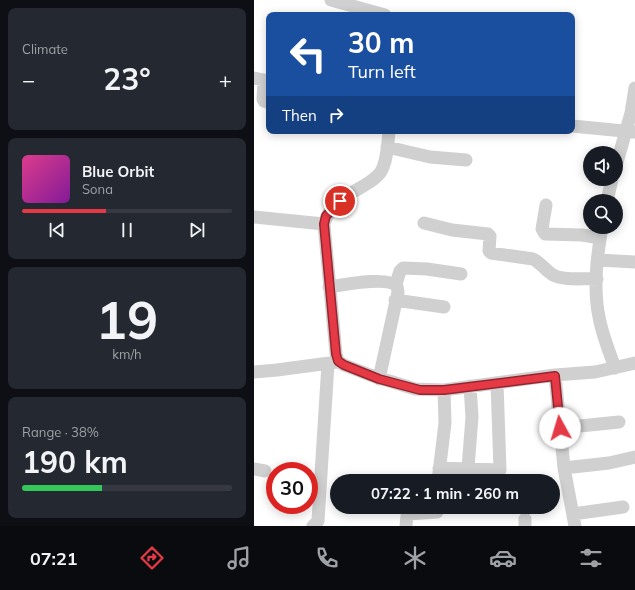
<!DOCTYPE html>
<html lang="en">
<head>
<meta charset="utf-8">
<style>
	body { margin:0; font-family:Mulish,sans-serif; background:#242831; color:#f1f3f6; height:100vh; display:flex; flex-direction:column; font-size:15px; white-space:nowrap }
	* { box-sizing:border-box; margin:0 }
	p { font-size:13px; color:#9ea1a6 }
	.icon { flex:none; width:22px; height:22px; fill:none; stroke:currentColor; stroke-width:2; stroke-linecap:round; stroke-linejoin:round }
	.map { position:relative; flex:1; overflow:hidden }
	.side { display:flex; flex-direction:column; gap:8px; padding:8px; background:#0d0f14; width:254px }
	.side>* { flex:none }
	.hud { position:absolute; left:12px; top:12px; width:309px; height:122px; border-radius:8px; box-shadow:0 2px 10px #0003; background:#1a4fa0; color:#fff; overflow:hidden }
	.controls { position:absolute; left:329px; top:146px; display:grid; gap:8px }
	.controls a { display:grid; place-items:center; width:40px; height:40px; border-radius:50%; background:#171b24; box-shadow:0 2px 10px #0003; font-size:20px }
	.speed { position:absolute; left:12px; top:462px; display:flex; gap:8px; font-size:20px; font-weight:700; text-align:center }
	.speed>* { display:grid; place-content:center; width:52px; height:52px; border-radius:50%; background:#171b24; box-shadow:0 2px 10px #0003; line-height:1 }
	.speed .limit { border:6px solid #d22; background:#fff; color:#111 }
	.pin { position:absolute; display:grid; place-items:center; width:34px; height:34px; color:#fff; margin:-17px; border:2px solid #fff; border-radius:50%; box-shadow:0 1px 4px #0007 }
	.me { position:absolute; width:44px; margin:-22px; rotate:354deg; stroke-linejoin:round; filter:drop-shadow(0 0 3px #0008) }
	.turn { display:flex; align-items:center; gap:14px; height:84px; padding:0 16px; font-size:18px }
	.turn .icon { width:52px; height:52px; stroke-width:2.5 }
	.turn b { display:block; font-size:28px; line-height:34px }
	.then { display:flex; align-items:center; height:38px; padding:0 16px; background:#0003; gap:8px; font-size:15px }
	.big { font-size:30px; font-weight:700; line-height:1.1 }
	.side .card { flex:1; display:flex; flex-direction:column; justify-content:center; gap:6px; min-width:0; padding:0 14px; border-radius:8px; background:#242831 }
	.side .dial { align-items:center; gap:0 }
	.dial b { font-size:52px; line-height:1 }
	.song { display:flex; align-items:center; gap:12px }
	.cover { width:48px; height:48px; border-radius:6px; background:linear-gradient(135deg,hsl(330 70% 55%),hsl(290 70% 35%)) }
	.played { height:4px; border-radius:2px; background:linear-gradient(90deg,#e63946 40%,#363941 40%) }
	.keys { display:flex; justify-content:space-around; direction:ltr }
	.heat { display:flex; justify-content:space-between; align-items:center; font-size:22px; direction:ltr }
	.charge { height:6px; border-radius:3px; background:linear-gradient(90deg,#34c759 38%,#363941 0) }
	.trip { position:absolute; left:76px; top:474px; width:230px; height:40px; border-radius:20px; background:#171b24; box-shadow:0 2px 10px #0003; font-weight:700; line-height:40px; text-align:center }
	.menu { display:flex; height:64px; justify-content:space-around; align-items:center; background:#090b0e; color:#9ea1a6 }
	.menu .icon { width:28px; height:28px }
	.menu .active { color:#e63946 }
	.menu b { font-size:18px; color:#f1f3f6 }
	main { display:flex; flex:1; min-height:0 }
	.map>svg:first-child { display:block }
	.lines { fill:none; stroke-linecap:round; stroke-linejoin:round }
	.minor { stroke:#d0d0d0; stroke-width:13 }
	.route-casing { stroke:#96252e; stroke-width:10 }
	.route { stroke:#e63946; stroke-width:7 }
</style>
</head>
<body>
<main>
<section class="side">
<div class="card"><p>Climate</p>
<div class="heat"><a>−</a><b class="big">23°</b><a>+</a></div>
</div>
<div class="card">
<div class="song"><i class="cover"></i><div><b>Blue Orbit</b><p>Sona</p></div></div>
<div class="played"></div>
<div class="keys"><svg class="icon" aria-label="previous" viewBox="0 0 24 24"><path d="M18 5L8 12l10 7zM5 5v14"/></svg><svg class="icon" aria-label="pause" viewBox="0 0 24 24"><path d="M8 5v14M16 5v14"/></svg><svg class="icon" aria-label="next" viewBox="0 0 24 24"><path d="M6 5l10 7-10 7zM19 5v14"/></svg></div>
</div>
<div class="card dial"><b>19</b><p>km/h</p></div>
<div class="card"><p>Range · 38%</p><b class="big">190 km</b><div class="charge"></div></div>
</section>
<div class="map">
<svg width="381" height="526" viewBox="0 0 381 526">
	<rect width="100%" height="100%" fill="#fff"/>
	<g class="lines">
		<path class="minor" d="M77,0L131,15
			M0,78L10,80L9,99L10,101L15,103
			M318,126L380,132
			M135,131C134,142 133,164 126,173C122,178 116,182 111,185C94,195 76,204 70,224L82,354L84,361L90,365L116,375L161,389L190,390L301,375L341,372L381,363
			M133,147L176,157L212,160
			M362,166L377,113L381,88
			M353,201L358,179
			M292,205L288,229L291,234L328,235L346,238
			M0,217L70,224
			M170,223L198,230L234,234L236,236L235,251L237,253L279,259C287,263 291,270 299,275C311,281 329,278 343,279
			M348,227C343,256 339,288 345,317C348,334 355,351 361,368
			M344,260L381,262
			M142,284L146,271L149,268L173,269L207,274
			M75,287C89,285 133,276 143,286L144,292L125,379
			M141,300L190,307
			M0,372L23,370L83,362
			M301,375L310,468L321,526
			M306,428L365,422
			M185,468L246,470L243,383
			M214,468L218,417L216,386
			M310,468L355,463L381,457
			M0,469L11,471
			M184,481L191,423L190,390
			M319,514L369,507
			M271,519V526
			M59,526L64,521L74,364
			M152,526L153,516L154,514L183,512L184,507"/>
	</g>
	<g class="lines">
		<g class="route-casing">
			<path id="route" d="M86,201L72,216L70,224L82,354L84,361L90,365L125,379L166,390H190L301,376L306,428"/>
		</g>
		<use href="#route" class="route"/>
	</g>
</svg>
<div class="controls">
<a><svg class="icon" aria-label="sound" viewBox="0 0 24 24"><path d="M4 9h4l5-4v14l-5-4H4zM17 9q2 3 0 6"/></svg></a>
<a><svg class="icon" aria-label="search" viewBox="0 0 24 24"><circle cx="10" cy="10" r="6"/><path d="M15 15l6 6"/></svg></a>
</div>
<div class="speed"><div class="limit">30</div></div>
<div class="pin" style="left:86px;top:201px;background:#d93025"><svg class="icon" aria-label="arrive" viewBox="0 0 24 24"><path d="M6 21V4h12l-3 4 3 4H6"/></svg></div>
<svg class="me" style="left:306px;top:428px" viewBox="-20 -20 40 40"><circle r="19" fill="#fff"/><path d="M0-13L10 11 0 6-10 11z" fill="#e63946"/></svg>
<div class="trip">07:22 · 1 min · 260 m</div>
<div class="hud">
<div class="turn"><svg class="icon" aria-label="left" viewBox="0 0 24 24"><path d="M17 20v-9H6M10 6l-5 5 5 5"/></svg><div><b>30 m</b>Turn left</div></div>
<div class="then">Then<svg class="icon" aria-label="right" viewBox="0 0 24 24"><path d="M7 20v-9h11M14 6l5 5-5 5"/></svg></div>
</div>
</div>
</main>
<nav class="menu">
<b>07:21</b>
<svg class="icon active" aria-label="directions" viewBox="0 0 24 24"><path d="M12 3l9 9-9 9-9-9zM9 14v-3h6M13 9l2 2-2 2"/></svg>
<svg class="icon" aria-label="music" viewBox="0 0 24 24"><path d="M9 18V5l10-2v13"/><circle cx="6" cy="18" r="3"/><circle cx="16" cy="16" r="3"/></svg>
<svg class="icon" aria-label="phone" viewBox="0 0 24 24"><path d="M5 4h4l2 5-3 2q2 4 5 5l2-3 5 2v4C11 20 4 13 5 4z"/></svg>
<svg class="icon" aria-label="climate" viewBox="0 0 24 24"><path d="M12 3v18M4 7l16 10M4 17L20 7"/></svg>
<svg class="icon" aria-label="car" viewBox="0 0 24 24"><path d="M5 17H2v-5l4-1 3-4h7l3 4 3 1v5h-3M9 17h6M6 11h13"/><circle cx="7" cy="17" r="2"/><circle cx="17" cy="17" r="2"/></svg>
<svg class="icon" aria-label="filters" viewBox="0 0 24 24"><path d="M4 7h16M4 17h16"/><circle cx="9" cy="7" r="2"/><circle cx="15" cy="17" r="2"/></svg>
</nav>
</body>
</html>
